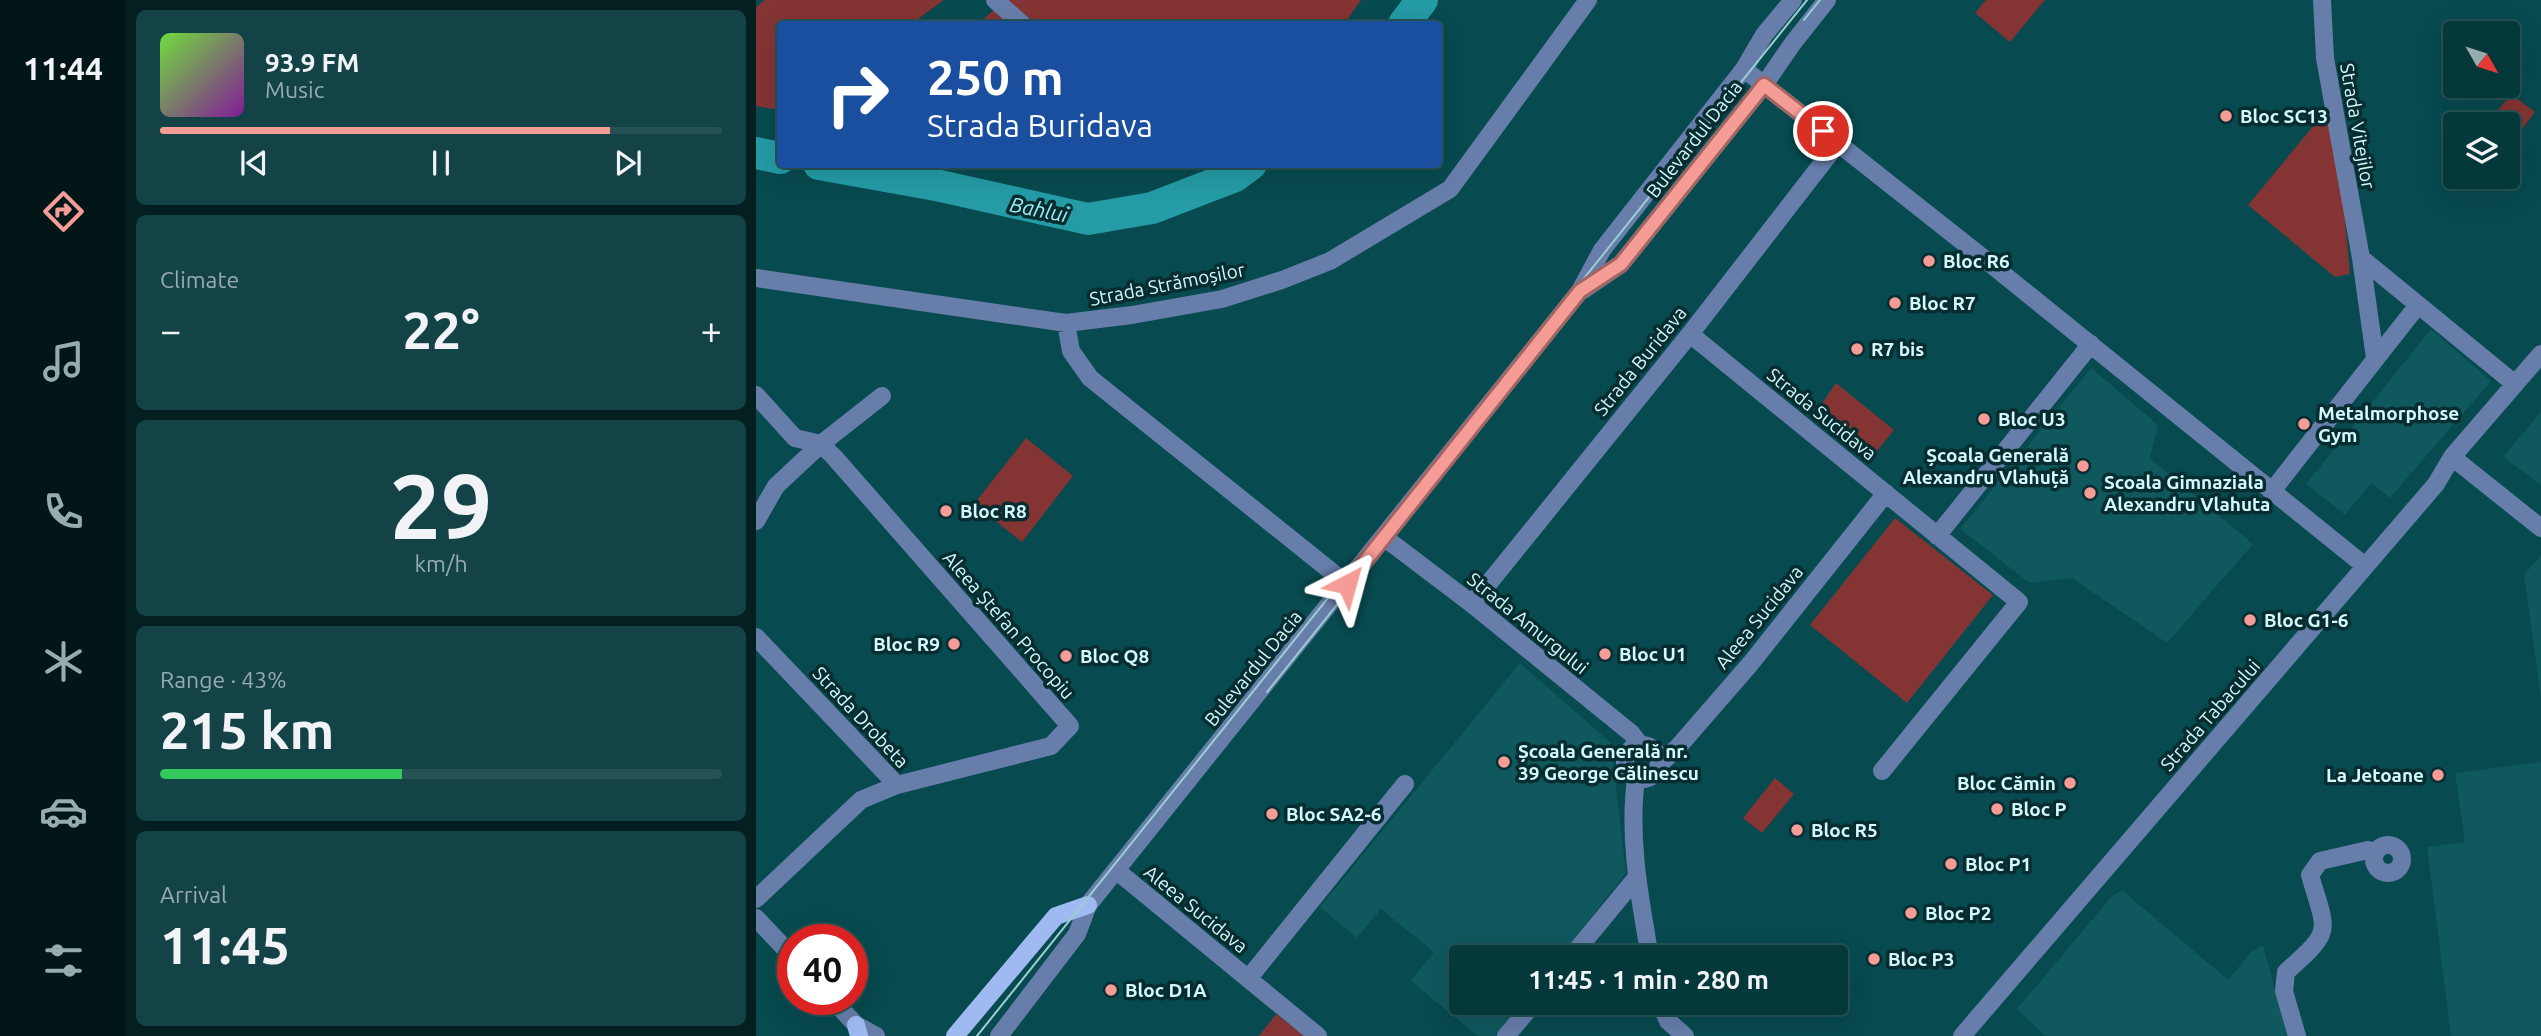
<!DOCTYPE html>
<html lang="en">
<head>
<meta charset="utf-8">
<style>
	body { margin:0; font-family:Ubuntu,sans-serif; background:#134346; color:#f1f3f6; height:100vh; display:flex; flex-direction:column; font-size:26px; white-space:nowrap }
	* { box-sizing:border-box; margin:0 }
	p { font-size:23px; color:#97acaf }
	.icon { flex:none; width:38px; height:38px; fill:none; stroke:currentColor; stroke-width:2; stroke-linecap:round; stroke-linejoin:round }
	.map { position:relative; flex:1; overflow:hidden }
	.side { display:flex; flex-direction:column; gap:10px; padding:10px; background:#031f20; width:630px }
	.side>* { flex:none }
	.hud { position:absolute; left:21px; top:21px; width:665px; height:147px; border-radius:7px; box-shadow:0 7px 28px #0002,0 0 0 2px #265255; background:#1a4fa0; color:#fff; overflow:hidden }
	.needle { width:46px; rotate:129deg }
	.controls { position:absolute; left:1687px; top:21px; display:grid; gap:14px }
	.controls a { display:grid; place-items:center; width:77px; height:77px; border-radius:7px; background:#05383b; box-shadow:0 7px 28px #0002,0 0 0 2px #265255; font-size:35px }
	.speed { position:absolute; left:21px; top:924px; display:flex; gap:14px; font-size:35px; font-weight:700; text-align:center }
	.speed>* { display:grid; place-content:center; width:91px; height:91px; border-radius:50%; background:#05383b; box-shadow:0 7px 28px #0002,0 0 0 2px #265255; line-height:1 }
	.speed .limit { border:10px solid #d22; background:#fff; color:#111 }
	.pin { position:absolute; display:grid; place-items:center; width:60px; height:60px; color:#fff; margin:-30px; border:4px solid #fff; border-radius:50%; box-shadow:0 2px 7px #0007 }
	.me { position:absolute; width:77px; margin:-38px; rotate:39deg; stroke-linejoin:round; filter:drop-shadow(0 0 5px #0008) }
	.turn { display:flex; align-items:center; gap:24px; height:147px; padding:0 35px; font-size:32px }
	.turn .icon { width:91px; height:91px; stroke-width:2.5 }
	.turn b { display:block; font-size:49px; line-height:60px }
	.big { font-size:52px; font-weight:600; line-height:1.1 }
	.side .tile { flex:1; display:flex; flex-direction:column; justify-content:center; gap:10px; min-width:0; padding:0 24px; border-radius:10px; background:#134346 }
	.side .dial { align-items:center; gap:0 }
	.dial b { font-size:91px; line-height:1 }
	.song { display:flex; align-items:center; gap:21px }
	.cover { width:84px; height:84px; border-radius:10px; background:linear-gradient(135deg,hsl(100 70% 55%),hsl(290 70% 35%)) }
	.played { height:7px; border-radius:4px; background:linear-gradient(90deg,#f59c96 80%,#265255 80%) }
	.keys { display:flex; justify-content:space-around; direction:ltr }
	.heat { display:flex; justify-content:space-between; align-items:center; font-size:38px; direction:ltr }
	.charge { height:10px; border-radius:5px; background:linear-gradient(90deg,#34c759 43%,#265255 0) }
	.trip { position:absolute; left:693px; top:945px; width:399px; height:70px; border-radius:7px; background:#05383b; box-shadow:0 7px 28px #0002,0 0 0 2px #265255; font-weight:600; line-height:70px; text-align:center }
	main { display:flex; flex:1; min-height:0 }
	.tabs { display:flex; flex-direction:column; width:126px; justify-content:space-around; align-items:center; background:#021618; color:#97acaf }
	.tabs .icon { width:49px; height:49px }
	.tabs .on { color:#f59c96 }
	.tabs b { font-size:32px; color:#f1f3f6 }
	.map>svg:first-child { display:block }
	.built { fill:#0f585e }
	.green { fill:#843433 }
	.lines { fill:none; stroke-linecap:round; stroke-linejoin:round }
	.river { stroke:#249ba5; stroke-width:32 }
	.minor { stroke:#677eab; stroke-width:18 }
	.major { stroke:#9ebaf1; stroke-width:18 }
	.tram { stroke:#9dccd0; stroke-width:2 }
	.route-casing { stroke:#9f6562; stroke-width:18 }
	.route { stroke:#f59c96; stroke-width:12 }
	.poi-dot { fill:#f59c96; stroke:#082d30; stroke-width:2.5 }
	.labels { text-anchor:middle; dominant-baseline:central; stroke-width:7; stroke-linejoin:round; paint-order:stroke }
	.poi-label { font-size:19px; font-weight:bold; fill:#d2f9fd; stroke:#082d30; text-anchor:start }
	.street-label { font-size:19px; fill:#d2f9fd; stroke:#082d30 }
	.water-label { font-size:21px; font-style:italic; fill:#9feff7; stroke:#082d30 }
</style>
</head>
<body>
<main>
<nav class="tabs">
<b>11:44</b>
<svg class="icon on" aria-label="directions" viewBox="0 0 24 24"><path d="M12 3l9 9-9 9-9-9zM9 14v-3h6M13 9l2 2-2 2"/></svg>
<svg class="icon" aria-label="music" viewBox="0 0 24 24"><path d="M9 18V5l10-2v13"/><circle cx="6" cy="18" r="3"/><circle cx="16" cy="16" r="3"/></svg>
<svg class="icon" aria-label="phone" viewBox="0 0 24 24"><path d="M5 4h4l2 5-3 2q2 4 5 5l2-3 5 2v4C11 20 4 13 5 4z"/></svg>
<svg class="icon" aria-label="climate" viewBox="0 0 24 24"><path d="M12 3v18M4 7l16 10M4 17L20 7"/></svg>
<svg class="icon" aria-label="car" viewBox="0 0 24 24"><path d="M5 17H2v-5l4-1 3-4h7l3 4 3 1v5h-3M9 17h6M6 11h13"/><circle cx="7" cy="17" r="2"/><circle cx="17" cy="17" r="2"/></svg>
<svg class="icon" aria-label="filters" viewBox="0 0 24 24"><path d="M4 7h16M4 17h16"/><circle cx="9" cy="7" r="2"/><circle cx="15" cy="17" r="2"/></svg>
</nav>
<section class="side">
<div class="tile">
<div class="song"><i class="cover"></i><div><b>93.9 FM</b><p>Music</p></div></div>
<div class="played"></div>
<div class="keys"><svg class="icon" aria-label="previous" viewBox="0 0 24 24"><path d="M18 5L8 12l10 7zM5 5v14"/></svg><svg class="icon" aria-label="pause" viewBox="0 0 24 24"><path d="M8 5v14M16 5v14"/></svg><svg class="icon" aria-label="next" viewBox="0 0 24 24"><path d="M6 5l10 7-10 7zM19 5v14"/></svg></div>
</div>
<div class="tile"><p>Climate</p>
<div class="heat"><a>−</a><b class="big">22°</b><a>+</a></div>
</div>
<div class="tile dial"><b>29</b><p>km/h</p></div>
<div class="tile"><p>Range · 43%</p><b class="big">215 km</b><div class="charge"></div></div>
<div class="tile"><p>Arrival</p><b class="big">11:45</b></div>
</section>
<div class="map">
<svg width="1785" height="1036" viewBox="0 0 1785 1036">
	<rect width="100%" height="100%" fill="#074a4f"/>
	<path class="built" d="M1675,329L1735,381L1634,498L1615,483L1589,515L1550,484Z
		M1335,368L1402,425L1394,458L1497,544L1411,643L1316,578L1274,583L1204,529Z
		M1785,412V485L1747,457Z
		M1785,555V698L1768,575Z
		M764,663L855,743L870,873L804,957H705V1003H767L741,1036H722L655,981L678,952L625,909L601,938L564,907Z
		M1785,762V1036H1695L1671,847L1709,842L1699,773Z
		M1366,890L1472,980L1495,952L1507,945L1531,1036H1289L1261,1009L1356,896Z"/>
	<path class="green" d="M9,0H188L155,24H24V110L0,106V7Z
		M250,0H605L588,24H221Z
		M1230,0H1289L1254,42L1219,13Z
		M1755,94L1779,112L1752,147V124H1731Z
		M1578,101L1594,274L1579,277L1492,205Z
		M1080,383L1138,430L1119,453L1102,440L1097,447L1058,415Z
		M270,438L317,476L266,542L218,504Z
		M1139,518L1237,595L1151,703L1054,625Z
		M1019,778L1038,794L1006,833L987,818Z
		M520,1014L548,1036H503Z"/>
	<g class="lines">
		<path class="river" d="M648,24L666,0
			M0,153L24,158
			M63,164L180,185L332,219L396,208L479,176L495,164"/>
		<path class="minor" d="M239,0L266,24
			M1566,0L1569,58L1605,258L1619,358
			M988,69L1226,257L1609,566
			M1605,258L1759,384
			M0,278L310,323L376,315L466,299L526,280L574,261L694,189L832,0
			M827,290L865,264L1008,85L1037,43L1071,0
			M310,323L315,351L334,378L591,584
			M934,334L1263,602L1126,771
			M0,395L39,438L65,444L79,458L314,726L295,746L141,785L105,800L0,899
			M1696,457L1785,528
			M1516,491L1662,305
			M0,521L20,486L65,444L126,396
			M1181,536L1335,344
			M629,538L716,604L875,733L885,746
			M716,604L934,334L1082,143
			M0,637L141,785
			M869 762a17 17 0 1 1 34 0a17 17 0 1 1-34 0Z
			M905,763L922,747L995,663L1130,493
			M880,779C872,838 884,899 894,957
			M1618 859a14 14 0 1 1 28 0a14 14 0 1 1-28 0Z
			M361,871L562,1036
			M0,918L37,957
			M815,957L881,877
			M492,979L649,784
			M76,999L100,1025L120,1036
			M904,1003L912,1021L929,1036
			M243,1036L321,934L332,905L824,291L846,250L988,69L1008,35L1037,0
			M750,1036L778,1003
			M1206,1036L1680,484L1696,457L1785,354
			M1541,1036L1528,991L1530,972C1578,929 1571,934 1554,875L1564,861L1612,850L1619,853"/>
		<path class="major" d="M100,1025L103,1036
			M199,1036L300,916L332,905"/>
		<path class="tram" d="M1048,20L1064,0
			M511,692L616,561
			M221,1036L1051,0"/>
	</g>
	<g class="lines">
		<g class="route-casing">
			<path id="route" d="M591,584L824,291L865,264L1008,85L1067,131"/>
		</g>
		<use href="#route" class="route"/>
	</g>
	<g class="poi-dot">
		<circle cx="1470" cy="116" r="7"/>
		<circle cx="1173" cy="261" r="7"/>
		<circle cx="1139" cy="303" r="7"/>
		<circle cx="1101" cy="349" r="7"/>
		<circle cx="1228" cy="419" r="7"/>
		<circle cx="1548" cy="424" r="7"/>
		<circle cx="1327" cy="466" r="7"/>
		<circle cx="1334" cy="493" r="7"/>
		<circle cx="190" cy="511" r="7"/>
		<circle cx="1494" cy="620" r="7"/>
		<circle cx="198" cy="644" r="7"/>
		<circle cx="849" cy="654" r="7"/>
		<circle cx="310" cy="656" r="7"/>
		<circle cx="748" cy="762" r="7"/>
		<circle cx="1682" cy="775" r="7"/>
		<circle cx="1314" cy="783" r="7"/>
		<circle cx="1241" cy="809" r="7"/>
		<circle cx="516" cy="814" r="7"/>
		<circle cx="1041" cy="830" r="7"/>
		<circle cx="1195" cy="864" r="7"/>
		<circle cx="1155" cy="913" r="7"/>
		<circle cx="1118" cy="959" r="7"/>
		<circle cx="355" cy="990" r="7"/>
	</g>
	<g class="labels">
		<g class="poi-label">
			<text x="1484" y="116">Bloc SC13</text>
			<text x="1187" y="261">Bloc R6</text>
			<text x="1153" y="303">Bloc R7</text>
			<text x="1115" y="349">R7 bis</text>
			<text x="1562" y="413">Metalmorphose<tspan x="1562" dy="22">Gym</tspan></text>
			<text x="1242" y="419">Bloc U3</text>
			<text x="1313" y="455" text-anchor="end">Școala Generală<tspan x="1313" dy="22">Alexandru Vlahuță</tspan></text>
			<text x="1348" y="482">Scoala Gimnaziala<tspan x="1348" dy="22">Alexandru Vlahuta</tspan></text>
			<text x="204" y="511">Bloc R8</text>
			<text x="1508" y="620">Bloc G1-6</text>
			<text x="184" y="644" text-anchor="end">Bloc R9</text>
			<text x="863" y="654">Bloc U1</text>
			<text x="324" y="656">Bloc Q8</text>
			<text x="762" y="751">Școala Generală nr.<tspan x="762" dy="22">39 George Călinescu</tspan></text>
			<text x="1668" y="775" text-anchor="end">La Jetoane</text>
			<text x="1300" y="783" text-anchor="end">Bloc Cămin</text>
			<text x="1255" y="809">Bloc P</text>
			<text x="530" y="814">Bloc SA2-6</text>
			<text x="1055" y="830">Bloc R5</text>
			<text x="1209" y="864">Bloc P1</text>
			<text x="1169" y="913">Bloc P2</text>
			<text x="1132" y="959">Bloc P3</text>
			<text x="369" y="990">Bloc D1A</text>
		</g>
		<g class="street-label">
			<text transform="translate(1602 126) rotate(80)">Strada Vitejilor</text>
			<text transform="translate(938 139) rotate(-52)">Bulevardul Dacia</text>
			<text transform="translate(411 284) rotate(-11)">Strada Strămoșilor</text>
			<text transform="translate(884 361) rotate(-51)">Strada Buridava</text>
			<text transform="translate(1066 414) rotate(39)">Strada Sucidava</text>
			<text transform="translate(1003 617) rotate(-51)">Aleea Sucidava</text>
			<text transform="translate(772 623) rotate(39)">Strada Amurgului</text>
			<text transform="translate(253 625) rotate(49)">Aleea Ștefan Procopiu</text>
			<text transform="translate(497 668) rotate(-51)">Bulevardul Dacia</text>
			<text transform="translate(1454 715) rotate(-49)">Strada Tabacului</text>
			<text transform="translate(105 717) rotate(47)">Strada Drobeta</text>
			<text transform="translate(440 909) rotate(39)">Aleea Sucidava</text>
		</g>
		<g class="water-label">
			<text transform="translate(283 209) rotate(11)">Bahlui</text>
		</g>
	</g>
</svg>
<div class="controls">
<a><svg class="needle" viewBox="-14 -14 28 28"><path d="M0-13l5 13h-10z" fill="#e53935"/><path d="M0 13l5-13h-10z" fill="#97acaf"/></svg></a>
<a><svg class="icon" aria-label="layers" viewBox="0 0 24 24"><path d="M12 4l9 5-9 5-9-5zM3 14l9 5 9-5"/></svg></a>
</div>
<div class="speed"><div class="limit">40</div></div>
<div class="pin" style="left:1067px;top:131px;background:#d93025"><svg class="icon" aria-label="arrive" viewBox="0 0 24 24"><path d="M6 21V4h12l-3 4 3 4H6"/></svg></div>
<svg class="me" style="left:591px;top:584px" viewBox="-20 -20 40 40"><path d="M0-17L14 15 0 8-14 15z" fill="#f59c96" stroke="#fff" stroke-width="4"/></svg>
<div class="trip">11:45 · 1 min · 280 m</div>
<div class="hud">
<div class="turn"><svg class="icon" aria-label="right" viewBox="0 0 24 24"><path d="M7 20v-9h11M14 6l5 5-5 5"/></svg><div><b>250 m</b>Strada Buridava</div></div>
</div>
</div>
</main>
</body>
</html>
